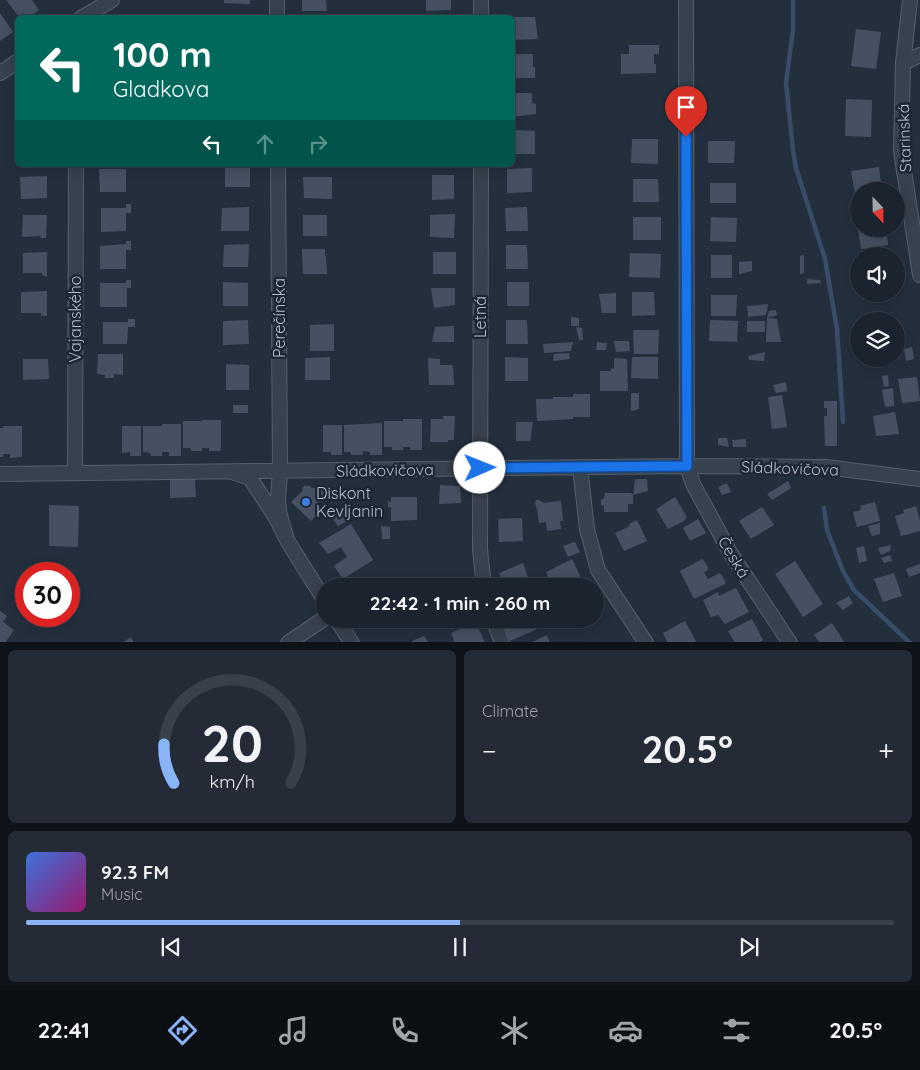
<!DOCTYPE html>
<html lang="en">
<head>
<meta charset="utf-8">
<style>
	body { margin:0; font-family:Quicksand,sans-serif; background:#242b36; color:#f1f3f6; height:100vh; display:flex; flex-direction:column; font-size:19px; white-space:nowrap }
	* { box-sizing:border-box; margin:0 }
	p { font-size:16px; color:#a0a4aa }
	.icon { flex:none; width:28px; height:28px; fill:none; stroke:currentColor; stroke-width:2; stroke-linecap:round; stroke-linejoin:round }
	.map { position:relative; height:642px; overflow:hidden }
	.sheet { display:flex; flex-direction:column; gap:8px; padding:8px; background:#0f1319; flex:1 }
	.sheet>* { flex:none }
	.banner { position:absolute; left:15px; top:15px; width:500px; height:152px; border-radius:8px; box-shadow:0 2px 12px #0003,0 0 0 1px #39404a; background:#00695c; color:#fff; overflow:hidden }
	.needle { width:32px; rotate:158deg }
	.controls { position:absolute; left:850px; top:182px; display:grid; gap:10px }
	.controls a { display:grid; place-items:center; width:55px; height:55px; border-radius:50%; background:#1b232e; box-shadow:0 2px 12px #0003,0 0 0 1px #39404a; font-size:25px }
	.speed { position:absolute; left:15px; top:562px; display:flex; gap:10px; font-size:25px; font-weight:700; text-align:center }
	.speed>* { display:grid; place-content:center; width:65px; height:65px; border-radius:50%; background:#1b232e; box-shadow:0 2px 12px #0003,0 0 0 1px #39404a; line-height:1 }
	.speed .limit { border:8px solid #d22; background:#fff; color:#111 }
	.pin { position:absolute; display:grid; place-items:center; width:42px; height:42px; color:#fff; margin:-51px -21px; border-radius:50% 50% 50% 0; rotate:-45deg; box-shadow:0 0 5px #0007 }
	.pin .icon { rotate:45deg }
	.me { position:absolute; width:55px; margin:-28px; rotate:89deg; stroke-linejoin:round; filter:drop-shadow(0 0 4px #0008) }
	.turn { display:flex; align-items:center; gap:18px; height:105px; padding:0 15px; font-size:22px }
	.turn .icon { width:65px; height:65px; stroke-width:2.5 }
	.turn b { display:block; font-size:35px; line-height:42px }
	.lanes { display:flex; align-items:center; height:48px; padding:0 15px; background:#0003; justify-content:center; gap:25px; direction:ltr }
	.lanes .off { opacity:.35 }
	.big { font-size:38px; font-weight:700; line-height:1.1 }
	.sheet .widget { flex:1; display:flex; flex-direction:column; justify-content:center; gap:8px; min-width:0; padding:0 18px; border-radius:8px; background:#242b36 }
	.sheet .dial { align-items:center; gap:0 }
	.dial svg { height:130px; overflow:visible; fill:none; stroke:#39404a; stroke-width:7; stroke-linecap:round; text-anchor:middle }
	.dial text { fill:#f1f3f6; stroke:none }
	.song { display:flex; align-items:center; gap:15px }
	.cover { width:60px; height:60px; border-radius:8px; background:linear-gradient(135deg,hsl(220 70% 55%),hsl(320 70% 35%)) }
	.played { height:5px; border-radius:2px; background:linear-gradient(90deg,#8ab4f8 50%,#39404a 50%) }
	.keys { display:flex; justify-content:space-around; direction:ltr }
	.heat { display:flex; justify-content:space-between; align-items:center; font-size:28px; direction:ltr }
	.sheet .tiles { flex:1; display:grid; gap:8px; grid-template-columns:1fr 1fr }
	.widget:last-child { grid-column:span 2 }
	.trip { position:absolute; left:316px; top:578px; width:288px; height:50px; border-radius:25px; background:#1b232e; box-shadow:0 2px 12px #0003,0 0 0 1px #39404a; font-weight:700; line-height:50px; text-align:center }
	.tabs { display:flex; height:80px; justify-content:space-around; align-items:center; background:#0b0e12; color:#a0a4aa }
	.tabs .icon { width:35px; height:35px }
	.tabs .active { color:#8ab4f8 }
	.tabs b { font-size:22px; color:#f1f3f6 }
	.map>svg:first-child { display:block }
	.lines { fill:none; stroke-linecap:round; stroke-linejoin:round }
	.stream { stroke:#394c67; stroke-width:4.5 }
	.building { fill:#455162 }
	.minor-casing { stroke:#565f6c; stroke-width:16 }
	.minor { stroke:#38414e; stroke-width:14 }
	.route-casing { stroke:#114b97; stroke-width:12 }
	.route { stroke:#1a73e8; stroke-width:9 }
	.shop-dot { fill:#3f7fe0; stroke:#1d2633; stroke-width:2 }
	.labels { text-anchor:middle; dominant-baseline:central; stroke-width:5; stroke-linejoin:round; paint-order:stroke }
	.street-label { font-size:16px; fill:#b4bcc9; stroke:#1d2633 }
	.poi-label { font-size:16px; fill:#b4bcc9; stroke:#1d2633; text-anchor:start }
</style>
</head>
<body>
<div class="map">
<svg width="920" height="643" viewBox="0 0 920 643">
	<rect width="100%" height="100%" fill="#242f3e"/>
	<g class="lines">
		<path class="stream" d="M793,0V30L786,83L793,150L796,168L825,259L837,329L843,422
			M824,508L827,530L843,571L854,590L910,643"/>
	</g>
	<path class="building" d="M6,0H32L39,10L28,18H20Z
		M224,0H250V4L224,3Z
		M302,0H326L327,11H302Z
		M426,0H451V10L426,11Z
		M0,13L13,32L0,41Z
		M512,17H535L538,39L512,40Z
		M856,29L881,32L876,69L851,66Z
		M629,45H659V54H654V64H656V73L621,74V54H629Z
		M512,54H533V67H535V78H512Z
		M512,93H532V103L536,104V114L512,117Z
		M846,99L872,100L871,137L845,136Z
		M512,130L535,131V154H512Z
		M632,139H658V164L631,163Z
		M708,141H735L734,163H708Z
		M250,167V187H225V168Z
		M879,167L882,191H859V206H857L851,171Z
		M532,168V192L507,193V169Z
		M99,169H126V192H100Z
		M432,175H454V199L432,200Z
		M47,176V198L21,199L20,177Z
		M303,177H332V199L304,198Z
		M633,179H658L659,202H633Z
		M710,183H736V203H710Z
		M126,204H131V213H126V231L101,232V208H126Z
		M249,207V231H221L222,208Z
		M527,207L528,231H506L505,208Z
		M455,214L454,238L430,237V215Z
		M23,215H47L46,238H40L41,236L22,237Z
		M303,215H327V236H303Z
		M633,217H661V240H633Z
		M711,217L737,218L736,242L710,241Z
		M858,229H886L888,245L861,249Z
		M126,241H131V250H126V269H100V246L126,244Z
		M249,244L248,267H223L224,245Z
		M506,245H527L528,269H506Z
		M302,249H325V256H326L327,274H303Z
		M47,252V277L42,275V273H23V253Z
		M433,252H456V274H433Z
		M630,253L661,254L660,278L629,277Z
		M711,255H732V278H711Z
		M804,255V273L800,274V256Z
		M752,261V271L739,274V262Z
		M807,279L820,280L821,283L807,284Z
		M126,280H131V288H127V307H100V283H126Z
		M223,282L248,283V306H223Z
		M507,282H529V306H507Z
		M431,288H455V305L434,308Z
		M47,291V316H41V313H21V292Z
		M632,292H654L655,315L632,316Z
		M616,293V313H602L599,294Z
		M711,295H737L736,316H711Z
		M768,304L766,315L748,317L747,306Z
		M776,310L777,315L767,318L769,311Z
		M571,317L579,318V326H571Z
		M767,318L777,319L781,342H766Z
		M128,319H135V327H128L127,344H103V322H128Z
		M248,320L249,344L223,345V321Z
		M506,320H527L528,344H506Z
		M710,320L738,321L737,342L709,341Z
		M747,321H765V332H747Z
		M334,324V351H310V325Z
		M454,326V342H432L435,327Z
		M576,327L582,328L583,340H579Z
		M633,330H659L658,354H634Z
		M614,341H629L630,351L616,352Z
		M573,342L571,351L544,353L543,344Z
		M597,342L607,343L606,350H596Z
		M912,347L914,359L906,361L904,349Z
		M765,352L764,361L749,360L748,356Z
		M569,353L570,359L553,361L554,354Z
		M98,354H123V375L114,374V378H105V375L97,374Z
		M330,357V380H305V358Z
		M505,357L528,358V381H505Z
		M632,357H658V379L631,378Z
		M428,358L440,359V365H453L454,385H429Z
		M614,358L627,359L628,391H600V371H611V368L614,369Z
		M23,359H48L49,379L23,380Z
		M226,364L249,365V390H226Z
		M888,375L889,386L884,387L882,376Z
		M917,377L920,401L902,403L898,379Z
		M786,382L787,391L776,393L773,385Z
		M893,388L894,406L885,407L882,390Z
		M631,393H639V409H637V410L631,411Z
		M573,394H590V417H573V419L537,421L536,399H553V397H573Z
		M782,395L787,427L772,429L768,397Z
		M824,401H837V446H825L824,416H827V408H824Z
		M233,405H248V413H233Z
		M895,412L899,434L876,436L873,416Z
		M443,416H455L454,440H448V442H430L431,419H443Z
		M403,419H422V450H410V447H403V450H392V447H384V421H403Z
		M202,420H221V451H209V448H202V451H191V448H183V421H202Z
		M516,422H533L530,441H516Z
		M382,423V455H370V452L363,451V455H351V452H344V425Z
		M162,424H181V456H169V452H162V456H151L150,453L143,452V426H162Z
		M323,425H342V455H331V452H323Z
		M3,426H22V457L10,458V454H3V457H0V428H3Z
		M122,426H141V456H130V452L122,453Z
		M718,438H727L729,447L718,445Z
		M746,439V447H733L732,440Z
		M170,479H195L196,497L170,498Z
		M635,479H647L648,491L633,495V504H628V512H604V506L601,505V500L604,498L605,493H631L633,495Z
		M788,481L791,488L772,500L767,494Z
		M727,483L731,492L722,495L718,487Z
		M305,485L306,487L308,485L312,488L330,487L331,498H323L318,503L323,508L311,521L291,502L303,490L302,488Z
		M440,485L460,486L461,503L439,504Z
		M391,497H417V520L391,521V507H388V501L391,502Z
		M675,497L687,517L684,521L668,529L656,509Z
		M536,500H540L543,503L561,501L563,521H560L561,529L547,531L546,522L539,523L537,509L535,503Z
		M875,502L880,521L857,527L853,512L861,510L860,506Z
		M49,505L79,506L78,547L49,546Z
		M916,506L920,521V531L901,536L895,516L904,513L903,510Z
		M762,507L774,525L751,539L739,521Z
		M344,510L349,520L338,526L332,518Z
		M522,518L523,541L499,542L498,519Z
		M698,519L706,533L690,541L683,528Z
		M637,520L647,541L624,551L615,533L630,526L629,524Z
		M880,523V534L872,536L868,526Z
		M351,524L373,560L343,579L334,566L347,557L341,547L328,554L319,543Z
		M381,526L390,527V539H382Z
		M575,542L580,552L568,557L563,546Z
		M891,545L890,551L881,555L878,548Z
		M864,546L867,561L859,563L856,548Z
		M890,555L892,561L884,563L881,558Z
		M572,559L585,586H551L546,572Z
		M702,559L705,562L708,567V570L704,572L708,579L719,573L722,575L725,581V584L694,599L680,571Z
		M795,561L823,604L803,617L775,574Z
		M523,563L530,583L521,586H504L499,573Z
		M920,564V573L909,577L906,569Z
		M894,573L902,596L883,602L874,579Z
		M460,580L462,586H445Z
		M736,588L749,612L725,624L718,615L711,617L703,600L718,592L719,596Z
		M849,596L853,603L843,610L836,603Z
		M0,611L7,616L3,622L14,630L5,643H0Z
		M501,619H554L555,621L510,641Z
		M752,619L763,640L759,643H735L728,631Z
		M685,621L696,641L692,643H668L663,633Z
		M476,622L485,643H455L451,633Z
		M832,623L845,643H820L814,635Z
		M547,635L550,643H530Z
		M424,636L429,643H413L412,641Z
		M131,637L134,643H122Z"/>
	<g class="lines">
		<g class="minor-casing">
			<path id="minor" d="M277,0V18
				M686,0L687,466L693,484L731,554L790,643
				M910,0L903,63L901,151L920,275
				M81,18L112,0
				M481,18V0
				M903,63L920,55
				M0,73L18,61
				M278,165L280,471L278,498L279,512L287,540
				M481,165L480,549L484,586
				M580,467L587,529L598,570L646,643
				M75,473L76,165
				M235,473L250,478L275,516L287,540L325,601
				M0,474L687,466L826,467L920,479
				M336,619L352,643
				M493,619L502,643
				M288,643L325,618"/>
		</g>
		<use href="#minor" class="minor"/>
	</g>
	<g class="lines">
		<g class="route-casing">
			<path id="route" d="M480,468L687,466L686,137"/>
		</g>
		<use href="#route" class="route"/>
	</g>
	<circle class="shop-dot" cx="306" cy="502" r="5"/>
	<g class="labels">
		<g class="street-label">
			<text transform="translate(904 138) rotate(-92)">Starinská</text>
			<text transform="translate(480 317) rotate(-90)">Letná</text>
			<text transform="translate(279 318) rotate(-90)">Perečínska</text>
			<text transform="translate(75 319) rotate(-90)">Vajanského</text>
			<text transform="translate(790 468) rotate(2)">Sládkovičova</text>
			<text transform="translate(385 470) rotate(-1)">Sládkovičova</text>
			<text transform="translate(734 557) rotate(59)">Česká</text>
		</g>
		<g class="poi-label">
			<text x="316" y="493">Diskont<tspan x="316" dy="18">Kevljanin</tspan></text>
		</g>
	</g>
</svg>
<div class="controls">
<a><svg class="needle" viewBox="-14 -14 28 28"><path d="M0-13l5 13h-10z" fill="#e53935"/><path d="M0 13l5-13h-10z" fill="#a0a4aa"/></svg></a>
<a><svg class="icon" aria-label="sound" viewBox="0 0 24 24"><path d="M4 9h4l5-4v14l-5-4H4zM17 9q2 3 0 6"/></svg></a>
<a><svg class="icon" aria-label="layers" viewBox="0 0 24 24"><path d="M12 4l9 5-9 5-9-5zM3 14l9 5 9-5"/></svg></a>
</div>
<div class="speed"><div class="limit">30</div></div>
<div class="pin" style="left:686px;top:137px;background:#d93025"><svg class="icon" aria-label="arrive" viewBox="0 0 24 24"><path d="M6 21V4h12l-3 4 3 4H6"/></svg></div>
<svg class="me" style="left:480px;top:468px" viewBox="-20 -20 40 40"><circle r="19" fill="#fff"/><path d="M0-13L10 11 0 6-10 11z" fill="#1a73e8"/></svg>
<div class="trip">22:42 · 1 min · 260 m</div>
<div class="banner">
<div class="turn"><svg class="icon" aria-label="left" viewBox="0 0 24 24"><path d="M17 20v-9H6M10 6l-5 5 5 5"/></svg><div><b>100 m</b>Gladkova</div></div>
<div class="lanes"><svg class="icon" aria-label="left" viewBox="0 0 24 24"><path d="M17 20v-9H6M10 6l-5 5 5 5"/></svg><svg class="icon off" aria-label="ahead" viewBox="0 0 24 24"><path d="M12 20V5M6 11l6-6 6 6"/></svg><svg class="icon off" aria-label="right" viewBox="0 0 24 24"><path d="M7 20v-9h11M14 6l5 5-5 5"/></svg></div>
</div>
</div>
<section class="sheet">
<div class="tiles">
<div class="widget dial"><svg viewBox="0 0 100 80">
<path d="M14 69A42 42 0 1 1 86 69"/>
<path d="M14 69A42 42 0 0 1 8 45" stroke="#8ab4f8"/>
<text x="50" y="56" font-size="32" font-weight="700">20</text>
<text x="50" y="72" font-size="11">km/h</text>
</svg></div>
<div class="widget"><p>Climate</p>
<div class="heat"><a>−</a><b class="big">20.5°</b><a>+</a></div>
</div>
<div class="widget">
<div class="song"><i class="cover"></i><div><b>92.3 FM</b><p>Music</p></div></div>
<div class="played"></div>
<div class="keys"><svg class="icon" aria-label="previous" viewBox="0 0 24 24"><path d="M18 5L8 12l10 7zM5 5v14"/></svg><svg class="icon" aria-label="pause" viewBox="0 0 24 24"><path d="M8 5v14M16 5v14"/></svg><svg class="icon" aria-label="next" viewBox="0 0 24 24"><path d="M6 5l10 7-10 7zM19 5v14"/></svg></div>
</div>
</div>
</section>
<nav class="tabs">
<b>22:41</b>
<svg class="icon active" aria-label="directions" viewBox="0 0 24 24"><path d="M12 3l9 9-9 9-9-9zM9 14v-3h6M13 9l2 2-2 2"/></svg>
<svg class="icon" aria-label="music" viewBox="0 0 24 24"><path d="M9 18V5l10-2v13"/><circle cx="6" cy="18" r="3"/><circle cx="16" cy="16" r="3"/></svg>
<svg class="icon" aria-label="phone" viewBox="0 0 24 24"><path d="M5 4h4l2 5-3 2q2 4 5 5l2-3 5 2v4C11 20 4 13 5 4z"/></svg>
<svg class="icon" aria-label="climate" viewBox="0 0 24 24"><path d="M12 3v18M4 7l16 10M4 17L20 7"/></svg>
<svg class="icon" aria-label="car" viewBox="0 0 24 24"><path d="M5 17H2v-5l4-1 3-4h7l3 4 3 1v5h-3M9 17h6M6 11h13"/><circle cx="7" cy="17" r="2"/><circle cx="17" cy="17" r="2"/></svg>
<svg class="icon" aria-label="filters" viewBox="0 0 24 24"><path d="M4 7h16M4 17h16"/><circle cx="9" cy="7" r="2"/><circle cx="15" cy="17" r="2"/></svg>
<b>20.5°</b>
</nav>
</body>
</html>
